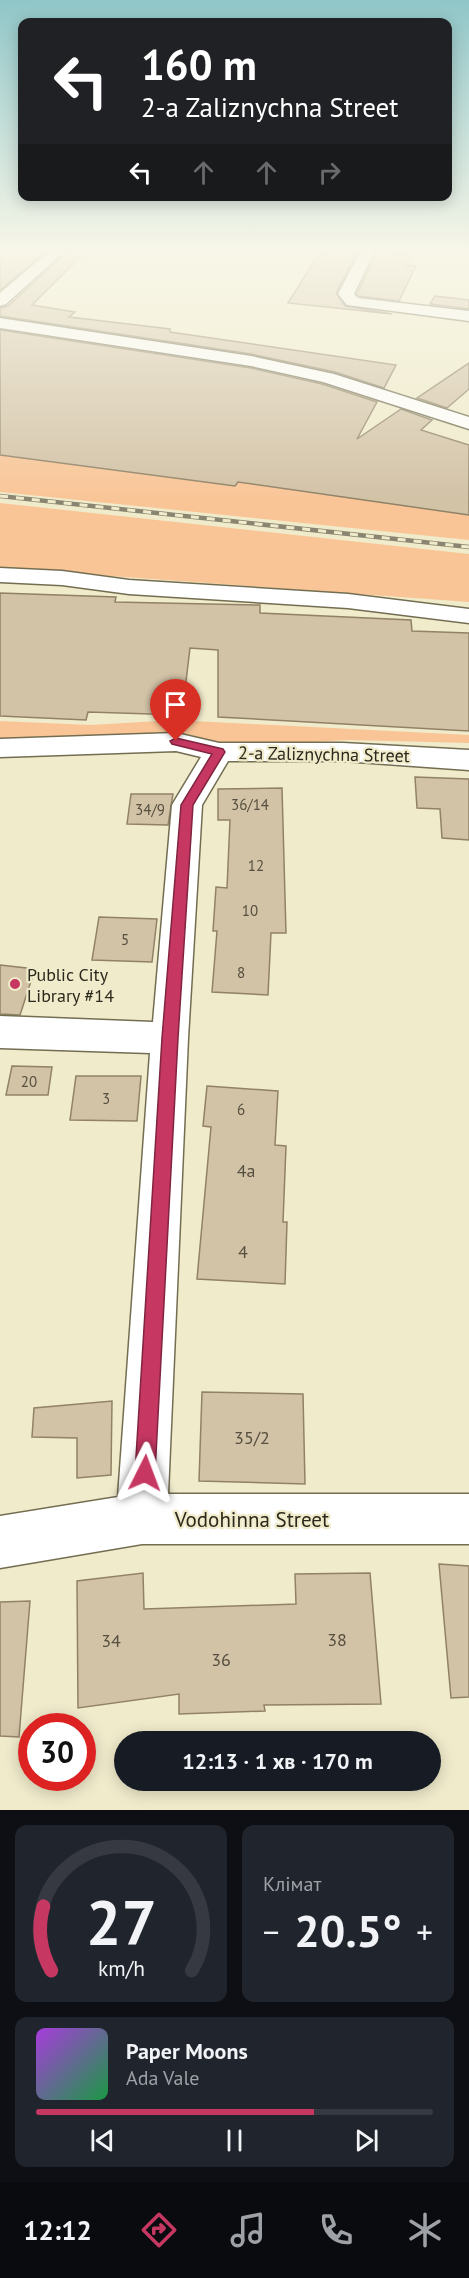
<!DOCTYPE html>
<html lang="uk">
<head>
<meta charset="utf-8">
<style>
	body { margin:0; font-family:"PT Sans",sans-serif; background:#20242c; color:#f1f3f6; height:100vh; display:flex; flex-direction:column; font-size:22px; white-space:nowrap }
	* { box-sizing:border-box; margin:0 }
	p { font-size:20px; color:#9ea1a6 }
	.icon { flex:none; width:33px; height:33px; fill:none; stroke:currentColor; stroke-width:2; stroke-linecap:round; stroke-linejoin:round }
	.map { position:relative; height:1810px; overflow:hidden }
	.details { display:flex; flex-direction:column; gap:15px; padding:15px; background:#0d0f14; flex:1 }
	.details>* { flex:none }
	.top-card { position:absolute; left:18px; top:18px; width:434px; height:183px; border-radius:12px; box-shadow:0 3px 15px #0003; background:#202124; color:#fff; overflow:hidden }
	.speed { position:absolute; left:18px; top:1713px; display:flex; gap:12px; font-size:30px; font-weight:700; text-align:center }
	.speed>* { display:grid; place-content:center; width:78px; height:78px; border-radius:50%; background:#171b24; box-shadow:0 3px 15px #0003; line-height:1 }
	.speed .limit { border:9px solid #d22; background:#fff; color:#111 }
	.pin { position:absolute; display:grid; place-items:center; width:51px; height:51px; color:#fff; margin:-62px -26px; border-radius:50% 50% 50% 0; rotate:-45deg; box-shadow:0 0 6px #0007 }
	.pin .icon { rotate:45deg }
	.me { position:absolute; width:66px; margin:-33px; rotate:3deg; stroke-linejoin:round; filter:drop-shadow(0 0 4px #0008) }
	.turn { display:flex; align-items:center; gap:21px; height:126px; padding:0 24px; font-size:27px }
	.turn .icon { width:78px; height:78px; stroke-width:2.5 }
	.turn b { display:block; font-size:42px; line-height:51px }
	.lanes { display:flex; align-items:center; height:57px; padding:0 24px; background:#0003; justify-content:center; gap:30px; direction:ltr }
	.lanes .off { opacity:.35 }
	.big { font-size:45px; font-weight:800; line-height:1.1 }
	.details .card { flex:1; display:flex; flex-direction:column; justify-content:center; gap:9px; min-width:0; padding:0 21px; border-radius:12px; background:#20242c }
	.details .dial { align-items:center; gap:0 }
	.dial svg { height:156px; overflow:visible; fill:none; stroke:#363941; stroke-width:7; stroke-linecap:round; text-anchor:middle }
	.dial text { fill:#f1f3f6; stroke:none }
	.song { display:flex; align-items:center; gap:18px }
	.cover { width:72px; height:72px; border-radius:9px; background:linear-gradient(135deg,hsl(280 70% 55%),hsl(140 70% 35%)) }
	.played { height:6px; border-radius:3px; background:linear-gradient(90deg,#c63762 70%,#363941 70%) }
	.keys { display:flex; justify-content:space-around; direction:ltr }
	.heat { display:flex; justify-content:space-between; align-items:center; font-size:33px; direction:ltr }
	.details .tiles { flex:1; display:grid; gap:15px; grid-template-columns:1fr 1fr }
	.card:last-child { grid-column:span 2 }
	.trip { position:absolute; left:114px; top:1731px; width:327px; height:60px; border-radius:30px; background:#171b24; box-shadow:0 3px 15px #0003; font-weight:800; line-height:60px; text-align:center }
	.menu { display:flex; height:96px; justify-content:space-around; align-items:center; background:#090b0e; color:#9ea1a6 }
	.menu .icon { width:42px; height:42px }
	.menu .active { color:#c63762 }
	.menu b { font-size:27px; color:#f1f3f6 }
	.map>svg:first-child { display:block }
	.green { fill:#f9c597 }
	.building { fill:#d2c2a6; stroke:#918267; stroke-width:1.5 }
	.lines { fill:none; stroke-linecap:round; stroke-linejoin:round }
	.minor-casing { stroke:#736e52; stroke-width:3 }
	.minor { fill:#fff; fill-rule:evenodd }
	.rail-casing { stroke:#898570; stroke-width:4.5 }
	.rail { stroke:#f0ebcb; stroke-width:3; stroke-dasharray:8; stroke-linecap:butt }
	.route { fill:#c63762; stroke:#812440; stroke-width:1.5 }
	.poi-dot { fill:#c63762; stroke:#f0ebcb; stroke-width:2 }
	.labels { text-anchor:middle; dominant-baseline:central; stroke-width:4.5; stroke-linejoin:round; paint-order:stroke }
	.number-label { font-size:15px; fill:#554f3f }
	.street-label { font-size:18px; fill:#2b291d; stroke:#f0ebcb }
	.poi-label { font-size:18px; fill:#2b291d; stroke:#f0ebcb; text-anchor:start }
	.near-number-label { font-size:18px; fill:#554f3f }
	.near-street-label { font-size:21px; fill:#2b291d; stroke:#f0ebcb }
</style>
</head>
<body>
<div class="map">
<svg width="469" height="1810" viewBox="0 0 469 1810">
	<rect width="100%" height="100%" fill="#f0ebcb"/>
	<path class="green" d="M0,455L235,486L238,482L469,515V540L0,492Z
		M0,503L469,554V602L0,568Z
		M175,720L469,735V743L347,740L232,747L191,735L0,741V721L91,725Z"/>
	<path class="building" d="M0,248H31L48,250L0,290Z
		M328,248L358,250L336,293L345,306L392,314L288,303L318,255H323Z
		M67,252L84,253L32,305L75,312L69,317L170,329V332L396,365L384,388L335,372L251,354L0,316V308L8,306Z
		M377,252L411,255L405,265L416,266L399,301L359,296L357,294Z
		M435,296L469,300V309L430,304Z
		M0,330L251,368L322,384L377,402L357,439L401,409L432,420L421,430L469,445V515L238,482L235,486L0,455Z
		M469,363V389L447,408L417,398Z
		M0,593L116,597L115,602L260,605V613L411,620L412,631L469,633V731L218,717V650L190,648L182,715L88,712L86,720L0,716Z
		M415,777L469,779V840L442,838L440,809L417,808Z
		M282,788L286,933H271L268,995L212,992L217,931H213L216,887L227,888L230,820H218V789Z
		M131,794H173L168,825L127,824Z
		M99,917L157,919L152,962L92,960Z
		M0,965L35,969L20,1015L0,1014Z
		M12,1066L52,1067L48,1095H6Z
		M76,1076H141L137,1121L70,1120Z
		M207,1086L278,1091L275,1145L286,1146L283,1222H287L285,1284L197,1279L211,1127L203,1126Z
		M202,1392L303,1394L305,1484L199,1481Z
		M112,1401L111,1475L77,1478V1438L32,1437L34,1408Z
		M439,1564L469,1566V1697L451,1698Z
		M143,1573L144,1609L296,1604L295,1574L370,1573L381,1704L264,1705L265,1711L179,1714V1694L78,1708L77,1581Z
		M30,1601L19,1737L0,1736V1602Z"/>
	<g class="lines">
		<g class="minor-casing">
			<path id="minor" d="M53,248H68L6,304L0,306V293Z
				M362,248H376L354,294L358,298L469,311V321L347,305L338,294Z
				M0,318L251,356L334,374L469,417V429L323,382L251,366L0,328Z
				M0,568L62,571L129,580L348,594L469,609V623L348,608L129,594L62,585L0,582Z
				M176,733L219,743H343L469,750V770L343,761H228L202,805L188,1038L168,1494H469V1544H142L0,1568V1516L118,1497L150,1053L0,1048V1016L153,1022L172,805L201,757L176,751L0,757V739Z"/>
		</g>
		<use href="#minor" class="minor"/>
		<g class="rail-casing">
			<path id="rail" d="M0,496L469,547"/>
		</g>
		<use href="#rail" class="rail"/>
	</g>
	<linearGradient id="sky" x2="0" y2="1"><stop stop-color="#90c6c8"/><stop offset="0.5" stop-color="#f8f6e8"/><stop offset="1" stop-color="#f8f6e8" stop-opacity="0"/></linearGradient>
	<rect width="469" height="501" fill="url(#sky)"/>
	<path class="route" d="M176,738L223,749L225,752L193,805L178,1038L155,1473L152,1480L145,1483L138,1480L135,1473L162,1038L181,805L212,754L172,744L170,741Z"/>
	<circle class="poi-dot" cx="15" cy="984" r="6"/>
	<g class="labels">
		<g class="number-label">
			<text x="250" y="804">36/14</text>
			<text x="150" y="809">34/9</text>
			<text x="256" y="865">12</text>
			<text x="250" y="910">10</text>
			<text x="125" y="939">5</text>
			<text x="241" y="972">8</text>
			<text x="29" y="1081">20</text>
			<text x="106" y="1098">3</text>
			<text x="241" y="1109">6</text>
		</g>
		<g class="street-label">
			<text transform="translate(324 754) rotate(1)">2-a Zaliznychna Street</text>
		</g>
		<g class="poi-label">
			<text x="27" y="974">Public City<tspan x="27" dy="21">Library #14</tspan></text>
		</g>
		<g class="near-number-label">
			<text x="246" y="1170">4а</text>
			<text x="243" y="1251">4</text>
			<text x="252" y="1437">35/2</text>
			<text x="337" y="1639">38</text>
			<text x="111" y="1640">34</text>
			<text x="221" y="1659">36</text>
		</g>
		<g class="near-street-label">
			<text x="252" y="1519">Vodohinna Street</text>
		</g>
	</g>
</svg>
<div class="speed"><div class="limit">30</div></div>
<div class="pin" style="left:176px;top:741px;background:#d93025"><svg class="icon" aria-label="arrive" viewBox="0 0 24 24"><path d="M6 21V4h12l-3 4 3 4H6"/></svg></div>
<svg class="me" style="left:145px;top:1473px" viewBox="-20 -20 40 40"><path d="M0-17L14 15 0 8-14 15z" fill="#c63762" stroke="#fff" stroke-width="4"/></svg>
<div class="trip">12:13 · 1 хв · 170 m</div>
<div class="top-card">
<div class="turn"><svg class="icon" aria-label="left" viewBox="0 0 24 24"><path d="M17 20v-9H6M10 6l-5 5 5 5"/></svg><div><b>160 m</b>2-a Zaliznychna Street</div></div>
<div class="lanes"><svg class="icon" aria-label="left" viewBox="0 0 24 24"><path d="M17 20v-9H6M10 6l-5 5 5 5"/></svg><svg class="icon off" aria-label="ahead" viewBox="0 0 24 24"><path d="M12 20V5M6 11l6-6 6 6"/></svg><svg class="icon off" aria-label="ahead" viewBox="0 0 24 24"><path d="M12 20V5M6 11l6-6 6 6"/></svg><svg class="icon off" aria-label="right" viewBox="0 0 24 24"><path d="M7 20v-9h11M14 6l5 5-5 5"/></svg></div>
</div>
</div>
<section class="details">
<div class="tiles">
<div class="card dial"><svg viewBox="0 0 100 80">
<path d="M14 69A42 42 0 1 1 86 69"/>
<path d="M14 69A42 42 0 0 1 10 36" stroke="#c63762"/>
<text x="50" y="56" font-size="32" font-weight="700">27</text>
<text x="50" y="72" font-size="11">km/h</text>
</svg></div>
<div class="card"><p>Клімат</p>
<div class="heat"><a>−</a><b class="big">20.5°</b><a>+</a></div>
</div>
<div class="card">
<div class="song"><i class="cover"></i><div><b>Paper Moons</b><p>Ada Vale</p></div></div>
<div class="played"></div>
<div class="keys"><svg class="icon" aria-label="previous" viewBox="0 0 24 24"><path d="M18 5L8 12l10 7zM5 5v14"/></svg><svg class="icon" aria-label="pause" viewBox="0 0 24 24"><path d="M8 5v14M16 5v14"/></svg><svg class="icon" aria-label="next" viewBox="0 0 24 24"><path d="M6 5l10 7-10 7zM19 5v14"/></svg></div>
</div>
</div>
</section>
<nav class="menu">
<b>12:12</b>
<svg class="icon active" aria-label="directions" viewBox="0 0 24 24"><path d="M12 3l9 9-9 9-9-9zM9 14v-3h6M13 9l2 2-2 2"/></svg>
<svg class="icon" aria-label="music" viewBox="0 0 24 24"><path d="M9 18V5l10-2v13"/><circle cx="6" cy="18" r="3"/><circle cx="16" cy="16" r="3"/></svg>
<svg class="icon" aria-label="phone" viewBox="0 0 24 24"><path d="M5 4h4l2 5-3 2q2 4 5 5l2-3 5 2v4C11 20 4 13 5 4z"/></svg>
<svg class="icon" aria-label="climate" viewBox="0 0 24 24"><path d="M12 3v18M4 7l16 10M4 17L20 7"/></svg>
</nav>
</body>
</html>
